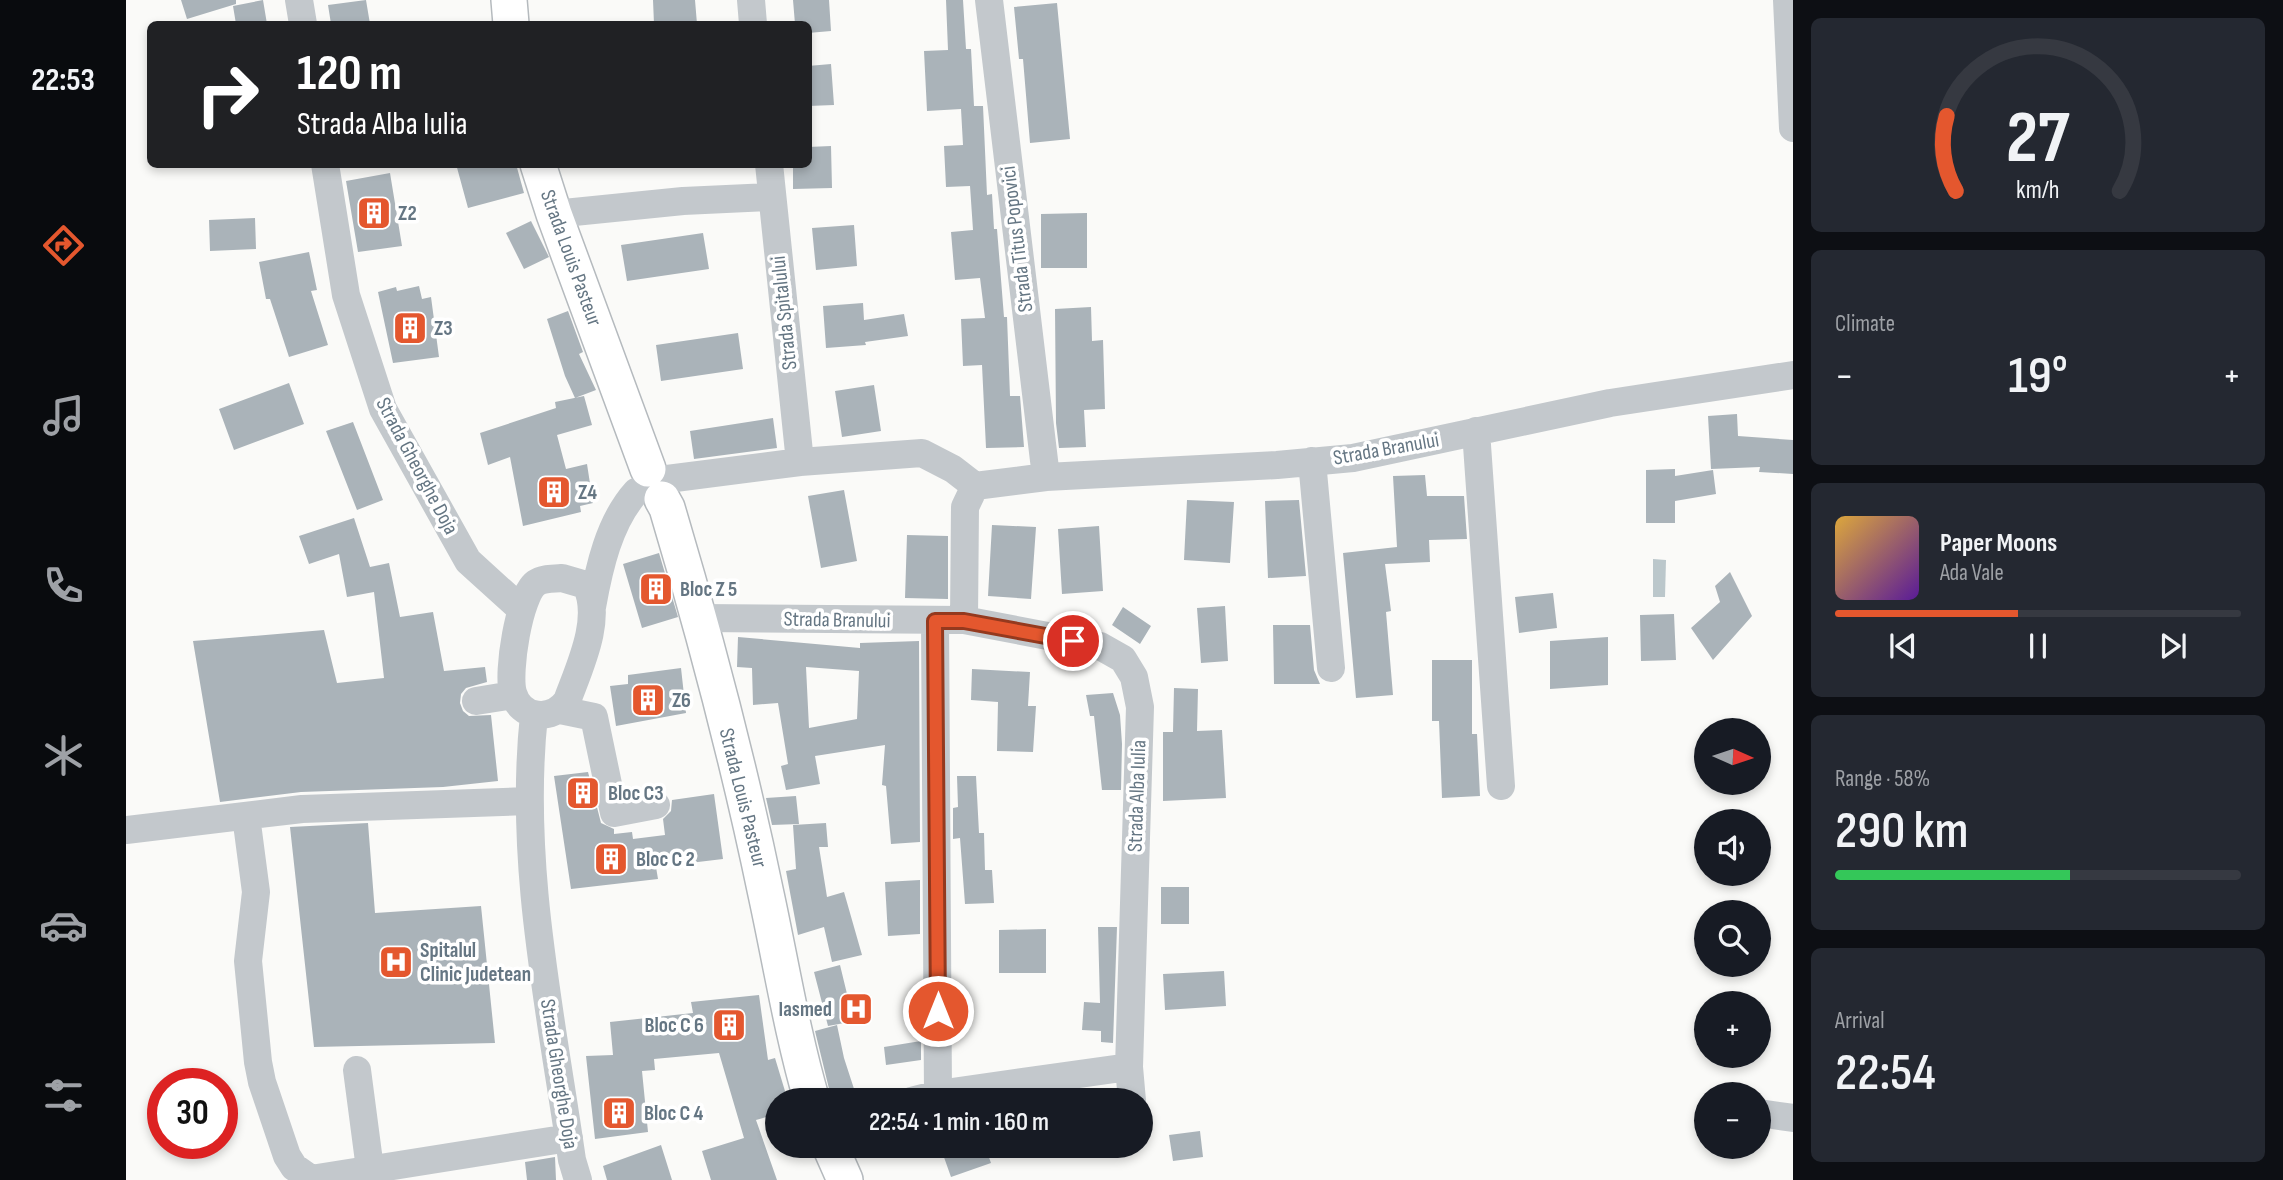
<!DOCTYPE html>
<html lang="en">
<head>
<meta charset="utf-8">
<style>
	body { margin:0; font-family:"Sofia Sans Condensed",sans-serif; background:#242831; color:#f1f3f6; height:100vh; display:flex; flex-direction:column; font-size:26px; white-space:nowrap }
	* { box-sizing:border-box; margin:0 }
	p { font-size:23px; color:#9ea1a6 }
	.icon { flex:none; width:38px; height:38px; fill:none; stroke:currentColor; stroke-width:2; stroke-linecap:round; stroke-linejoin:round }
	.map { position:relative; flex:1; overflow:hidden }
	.drawer { display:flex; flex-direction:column; gap:18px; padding:18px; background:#0d0f14; width:490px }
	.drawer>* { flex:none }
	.guide { position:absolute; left:21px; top:21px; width:665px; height:147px; border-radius:10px; box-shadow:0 4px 10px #0003; background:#202124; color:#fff; overflow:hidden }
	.needle { width:46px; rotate:93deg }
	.controls { position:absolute; left:1568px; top:718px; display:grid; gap:14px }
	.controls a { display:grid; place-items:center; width:77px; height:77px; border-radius:50%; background:#171b24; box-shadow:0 4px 10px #0003; font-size:35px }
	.speed { position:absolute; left:21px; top:1068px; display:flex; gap:14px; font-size:35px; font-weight:700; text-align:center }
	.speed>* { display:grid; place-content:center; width:91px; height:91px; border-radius:50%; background:#171b24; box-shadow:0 4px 10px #0003; line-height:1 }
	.speed .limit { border:10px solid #d22; background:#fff; color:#111 }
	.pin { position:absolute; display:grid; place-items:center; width:60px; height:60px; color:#fff; margin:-30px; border:4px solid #fff; border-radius:50%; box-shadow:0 2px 7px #0007 }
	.me { position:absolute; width:77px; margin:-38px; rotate:0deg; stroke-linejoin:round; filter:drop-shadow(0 0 5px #0008) }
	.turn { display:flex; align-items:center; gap:24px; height:147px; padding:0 35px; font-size:32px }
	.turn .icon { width:91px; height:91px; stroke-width:2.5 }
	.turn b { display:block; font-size:49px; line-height:60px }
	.big { font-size:52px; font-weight:600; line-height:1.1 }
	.drawer .card { flex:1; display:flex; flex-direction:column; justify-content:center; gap:10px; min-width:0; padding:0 24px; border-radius:10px; background:#242831 }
	.drawer .dial { align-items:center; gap:0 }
	.dial svg { height:182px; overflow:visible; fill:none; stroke:#363941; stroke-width:7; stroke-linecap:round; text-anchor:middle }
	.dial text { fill:#f1f3f6; stroke:none }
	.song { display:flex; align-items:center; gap:21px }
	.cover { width:84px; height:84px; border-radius:10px; background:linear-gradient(135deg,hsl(40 70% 55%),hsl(270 70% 35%)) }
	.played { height:7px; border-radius:4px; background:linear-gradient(90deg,#e4572e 45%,#363941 45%) }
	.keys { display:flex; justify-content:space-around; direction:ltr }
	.heat { display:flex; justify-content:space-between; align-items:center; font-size:38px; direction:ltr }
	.charge { height:10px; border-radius:5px; background:linear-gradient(90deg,#34c759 58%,#363941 0) }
	.trip { position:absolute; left:639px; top:1088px; width:388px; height:70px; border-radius:35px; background:#171b24; box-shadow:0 4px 10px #0003; font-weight:600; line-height:70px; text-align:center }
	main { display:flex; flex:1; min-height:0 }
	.tabs { display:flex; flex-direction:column; width:126px; justify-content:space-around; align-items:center; background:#090b0e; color:#9ea1a6 }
	.tabs .icon { width:49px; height:49px }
	.tabs .active { color:#e4572e }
	.tabs b { font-size:32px; color:#f1f3f6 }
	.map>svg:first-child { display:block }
	.water { fill:#bbc7cb }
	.building { fill:#aab3b9; fill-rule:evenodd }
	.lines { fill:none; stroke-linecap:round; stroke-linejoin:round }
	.major-casing { stroke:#b5babe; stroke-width:38 }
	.minor { stroke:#c3c8cc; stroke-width:28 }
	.major { stroke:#fff; stroke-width:35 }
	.route-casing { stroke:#94391e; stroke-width:18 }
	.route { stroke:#e4572e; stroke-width:12 }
	.labels { text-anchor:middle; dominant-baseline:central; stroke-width:7; stroke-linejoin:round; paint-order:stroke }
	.poi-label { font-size:21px; font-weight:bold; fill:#657683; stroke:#fff; text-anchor:start }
	.street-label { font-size:21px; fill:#657683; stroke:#fff }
</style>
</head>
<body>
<main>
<nav class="tabs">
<b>22:53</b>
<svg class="icon active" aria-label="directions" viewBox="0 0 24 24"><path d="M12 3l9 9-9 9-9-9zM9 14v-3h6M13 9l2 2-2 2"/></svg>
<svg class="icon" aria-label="music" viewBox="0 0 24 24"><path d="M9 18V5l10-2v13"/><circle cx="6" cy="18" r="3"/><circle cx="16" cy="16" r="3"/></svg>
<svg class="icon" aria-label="phone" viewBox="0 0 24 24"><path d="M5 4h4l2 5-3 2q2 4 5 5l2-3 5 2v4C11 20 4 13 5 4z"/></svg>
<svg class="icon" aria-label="climate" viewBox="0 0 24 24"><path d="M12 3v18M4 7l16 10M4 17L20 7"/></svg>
<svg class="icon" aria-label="car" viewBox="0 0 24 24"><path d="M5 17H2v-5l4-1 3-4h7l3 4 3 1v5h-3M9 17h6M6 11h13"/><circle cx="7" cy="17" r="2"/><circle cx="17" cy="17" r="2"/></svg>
<svg class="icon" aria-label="filters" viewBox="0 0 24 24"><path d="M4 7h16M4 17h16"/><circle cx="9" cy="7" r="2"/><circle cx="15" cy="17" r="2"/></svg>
</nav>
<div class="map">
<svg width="1667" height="1180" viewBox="0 0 1667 1180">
	<rect width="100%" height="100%" fill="#fafaf8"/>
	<path class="water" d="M1527,559L1540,560L1539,597H1527Z"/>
	<path class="building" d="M55,0H110V4L61,19Z
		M137,0L141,24H110L107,6Z
		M240,0L244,24H205L202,5Z
		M527,0H569L571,24H528Z
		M667,0H703L705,31L682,33V24H669Z
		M820,0H837L840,49H845L848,106H857L861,195L866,194L868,229H871L878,317H881L884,396H894L898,447L860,448L856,365L837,366L835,319L859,318L854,278L829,280L825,232L847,230L844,186L820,187L818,146L837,145L835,109L801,111L798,51L822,50Z
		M931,3L944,139L904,143L897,59H893L888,7Z
		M705,64L708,105L682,106V66Z
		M705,146L706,188L667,189V164H682V147Z
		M330,164H390L398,193L342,208Z
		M264,173L276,246L232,252L220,181Z
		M961,213V268H915V214Z
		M129,218L130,249L84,251L83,220Z
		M405,221L423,257L398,269L380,233Z
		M728,225L731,266L690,270L686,228Z
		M577,233L583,269L501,281L495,245Z
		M183,252L191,290L185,291L202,345L163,357L144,299H140L133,262Z
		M293,286L296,299L305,297L313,357L267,363L252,292L270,287L271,291Z
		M737,303L738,320L778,314L782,336L739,342L740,345L700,348L697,306Z
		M965,307L966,341L977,340L979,409L958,410L960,447L933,448L930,423L929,309Z
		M442,311L457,352L453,354L470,390L449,398L439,376L421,319Z
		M612,333L617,369L535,381L530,345Z
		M163,383L178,424L108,450L93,409Z
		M748,385L755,431L716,437L709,391Z
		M458,396L466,425L431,435L440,469L461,464L467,503L454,506L455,512L397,526L384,457L362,465L354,433L430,408L429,402Z
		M1611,414L1612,436L1667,440V474L1633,472L1634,467L1585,469L1582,416Z
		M647,418L651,448L568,459L564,431Z
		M227,422L257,500L231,510L200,431Z
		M1549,469V476L1587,470L1590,494L1549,501V523H1520V470Z
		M1299,475L1301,496H1338L1341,539L1303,540L1304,562L1259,564L1265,611L1260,612L1267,695L1230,698L1217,553L1271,547L1267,476Z
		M718,490L731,561L695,568L682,496Z
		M1061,500L1108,502L1104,563L1058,560Z
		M1173,500L1180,576L1142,578L1139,501Z
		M228,518L244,567L263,563L274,617L307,612L318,671L359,667L361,682L340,688L335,694L334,703L337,711L343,716L365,715L372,781L317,787L175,792L94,802L67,641L198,630L211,683L258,678L248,592L221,597L213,554L183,564L173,536Z
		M866,525L910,527L905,599L862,596Z
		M973,526L977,591L936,594L932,529Z
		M781,535L822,536V599L779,598Z
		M533,553L552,617L516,628L497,564Z
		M1604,572L1626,616L1587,660L1565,628L1594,602L1589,586Z
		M1427,593L1431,628L1393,633L1389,597Z
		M1099,606L1102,661L1075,663L1071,608Z
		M997,607L1025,626L1014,644L986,625Z
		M1548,614L1550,660L1515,661L1514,615Z
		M1147,625H1184L1188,670L1194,684H1148Z
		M612,637L734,648V643L793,641L794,842L765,844L760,786L756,785L759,745L689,756L694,784L660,790L655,766L662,764L652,703L627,705L626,668L611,667ZM680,667L733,671L731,719L683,728Z
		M1482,637V685L1424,689V641Z
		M1306,660H1346V734H1351L1354,796L1316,798L1313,721H1306Z
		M555,668L560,713L490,726L484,686L502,684V675Z
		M846,669L904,672L902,706H910L907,752L871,751L872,702L845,700Z
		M1048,688L1072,689L1071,731L1096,730L1100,798L1037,801V732H1047Z
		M987,693L994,715L996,744L995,790H976L968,716H964L960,695Z
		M462,772L475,823L488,829V834L506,832L507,839L539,835L537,819L545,811L546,800L588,794L597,859L530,867L532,879L445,889L428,776Z
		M831,776H850L853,833H858L859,870H866L868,903L839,904L834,838L827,839V808L832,807Z
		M670,796L673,824L646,825L640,798Z
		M242,823L249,913L355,906L369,1043L188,1047L164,827Z
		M700,823L702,847H693L701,897L718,892L736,955L706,962L698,927L672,935L660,871L670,869L667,825Z
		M794,880V934L762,936L759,882Z
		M1035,887H1063V924H1035Z
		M972,927H991L987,1043L975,1042V1031L956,1030L958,1002L974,1003Z
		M920,929V973H873V930Z
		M714,965L722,998L742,994L746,1018L702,1026L688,972Z
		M1098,971L1100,1006L1039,1010L1037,974Z
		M633,995L642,1060L649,1058L662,1101H651V1114L630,1120L651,1180H585L576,1151L618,1138L593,1053L528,1059L529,1070L516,1071L522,1132L469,1139L460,1056L487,1055L484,1022L567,1013L565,1002Z
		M711,1025L718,1058L730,1095L706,1101L689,1031Z
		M795,1041V1060L760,1065L758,1047Z
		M1074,1131L1077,1157L1047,1161L1043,1135Z
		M535,1145L546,1180H481L477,1166Z
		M814,1146H859L865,1163L825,1177Z
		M429,1157L430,1180H401L399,1162Z"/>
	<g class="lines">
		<g class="major-casing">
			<path id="major" d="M383,0L385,24
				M412,164L428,214L522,469
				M536,499L541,508C579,635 613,764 640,894C655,963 666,1033 686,1101
				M704,1146L719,1180"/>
		</g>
		<path class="minor" d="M173,0L177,24
			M625,0L627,24
			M863,0L920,477
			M1661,0L1667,128
			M199,164L220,295L257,409L342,561L395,609
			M643,164L674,462
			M428,214L557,201L646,197
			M1350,431L1375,786
			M1186,461L1205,668
			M541,479L674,462L796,453L827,469L849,486
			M436,578L460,585C477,619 453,668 441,701C425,722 395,719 387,693C381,673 393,595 410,583C417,578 428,579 436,578Z
			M466,607C473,568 483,522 510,492
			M574,618L838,620L974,646L997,659L1008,677L1014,707L1003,1067L1006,1101
			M838,620L839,507L849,486L920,477L1151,465L1227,458L1484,403L1667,375
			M809,621L812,1094
			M350,701L387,695
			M434,710L468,717L488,813L530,805
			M408,715C392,864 425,1013 446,1160L452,1180
			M120,816L130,892L122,961L132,1062L136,1082L161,1156L168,1167L185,1179L443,1138
			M0,830L176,809L402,801
			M231,1070L244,1169
			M785,1101L812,1094L1003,1067
			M1633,1113L1667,1118"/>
		<use href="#major" class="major"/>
	</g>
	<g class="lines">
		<g class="route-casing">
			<path id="route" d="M812,1011L809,621H838L947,641"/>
		</g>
		<use href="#route" class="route"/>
	</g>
	<defs>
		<g id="building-square" transform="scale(1.75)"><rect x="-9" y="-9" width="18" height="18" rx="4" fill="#e4572e" stroke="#fff"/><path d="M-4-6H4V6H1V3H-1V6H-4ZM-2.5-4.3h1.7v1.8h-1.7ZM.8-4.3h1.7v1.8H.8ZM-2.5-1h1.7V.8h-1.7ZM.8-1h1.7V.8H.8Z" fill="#fff"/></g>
		<g id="hospital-square" transform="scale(1.75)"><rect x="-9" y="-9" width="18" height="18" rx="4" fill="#e4572e" stroke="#fff"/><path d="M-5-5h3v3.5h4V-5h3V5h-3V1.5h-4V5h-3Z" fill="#fff"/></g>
	</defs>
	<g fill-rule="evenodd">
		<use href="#building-square" x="248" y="213"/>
		<use href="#building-square" x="284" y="328"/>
		<use href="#building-square" x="428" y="492"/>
		<use href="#building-square" x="530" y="589"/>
		<use href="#building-square" x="522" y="700"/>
		<use href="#building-square" x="457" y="793"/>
		<use href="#building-square" x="485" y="859"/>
		<use href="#hospital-square" x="270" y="962"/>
		<use href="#hospital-square" x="730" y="1009"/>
		<use href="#building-square" x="603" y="1025"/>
		<use href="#building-square" x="493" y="1113"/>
	</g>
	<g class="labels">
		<g class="poi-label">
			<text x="272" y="213">Z2</text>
			<text x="308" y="328">Z3</text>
			<text x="452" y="492">Z4</text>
			<text x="554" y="589">Bloc Z 5</text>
			<text x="546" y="700">Z6</text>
			<text x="482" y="793">Bloc C3</text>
			<text x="510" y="859">Bloc C 2</text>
			<text x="294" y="950">Spitalul<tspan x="294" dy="24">Clinic Judetean</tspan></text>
			<text x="706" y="1009" text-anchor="end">Iasmed</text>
			<text x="578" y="1025" text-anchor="end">Bloc C 6</text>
			<text x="518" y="1113">Bloc C 4</text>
		</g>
		<g class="street-label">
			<text transform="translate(891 239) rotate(-97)">Strada Titus Popovici</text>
			<text transform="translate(445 258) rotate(70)">Strada Louis Pasteur</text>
			<text transform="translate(658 313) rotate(-96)">Strada Spitalului</text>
			<text transform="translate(1260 449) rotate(-10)">Strada Branului</text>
			<text transform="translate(291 466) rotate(62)">Strada Gheorghe Doja</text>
			<text transform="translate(711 620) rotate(1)">Strada Branului</text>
			<text transform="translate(1011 796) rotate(-88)">Strada Alba Iulia</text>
			<text transform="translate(617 798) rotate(76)">Strada Louis Pasteur</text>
			<text transform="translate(433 1074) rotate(81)">Strada Gheorghe Doja</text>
		</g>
	</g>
</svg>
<div class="controls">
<a><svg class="needle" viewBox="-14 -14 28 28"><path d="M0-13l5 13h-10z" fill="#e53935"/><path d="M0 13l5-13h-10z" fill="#9ea1a6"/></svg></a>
<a><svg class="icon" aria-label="sound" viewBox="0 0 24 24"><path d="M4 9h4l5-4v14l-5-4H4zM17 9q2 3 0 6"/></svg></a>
<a><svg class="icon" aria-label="search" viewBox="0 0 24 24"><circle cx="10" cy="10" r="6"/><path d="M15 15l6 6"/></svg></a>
<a>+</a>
<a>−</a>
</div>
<div class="speed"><div class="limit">30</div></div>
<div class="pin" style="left:947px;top:641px;background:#d93025"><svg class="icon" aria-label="arrive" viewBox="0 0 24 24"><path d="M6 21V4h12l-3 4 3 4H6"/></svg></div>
<svg class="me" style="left:812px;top:1011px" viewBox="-20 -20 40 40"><circle r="17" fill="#e4572e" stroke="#fff" stroke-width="3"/><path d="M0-11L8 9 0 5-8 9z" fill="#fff"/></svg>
<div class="trip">22:54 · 1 min · 160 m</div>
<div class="guide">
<div class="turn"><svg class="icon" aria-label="right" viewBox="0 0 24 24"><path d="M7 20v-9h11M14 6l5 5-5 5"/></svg><div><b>120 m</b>Strada Alba Iulia</div></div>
</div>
</div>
<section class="drawer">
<div class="card dial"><svg viewBox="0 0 100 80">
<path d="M14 69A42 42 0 1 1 86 69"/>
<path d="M14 69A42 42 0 0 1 10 36" stroke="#e4572e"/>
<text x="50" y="56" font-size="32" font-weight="700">27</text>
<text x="50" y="72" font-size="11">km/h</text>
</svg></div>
<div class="card"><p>Climate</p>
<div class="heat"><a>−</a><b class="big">19°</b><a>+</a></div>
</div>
<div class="card">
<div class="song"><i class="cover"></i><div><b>Paper Moons</b><p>Ada Vale</p></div></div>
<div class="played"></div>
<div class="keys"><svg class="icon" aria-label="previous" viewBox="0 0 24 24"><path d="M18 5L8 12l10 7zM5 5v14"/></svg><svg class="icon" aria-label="pause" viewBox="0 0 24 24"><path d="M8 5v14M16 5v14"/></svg><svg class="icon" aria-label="next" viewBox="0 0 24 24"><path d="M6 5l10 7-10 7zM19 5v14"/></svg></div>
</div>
<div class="card"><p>Range · 58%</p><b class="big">290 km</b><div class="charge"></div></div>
<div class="card"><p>Arrival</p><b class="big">22:54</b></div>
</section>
</main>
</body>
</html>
